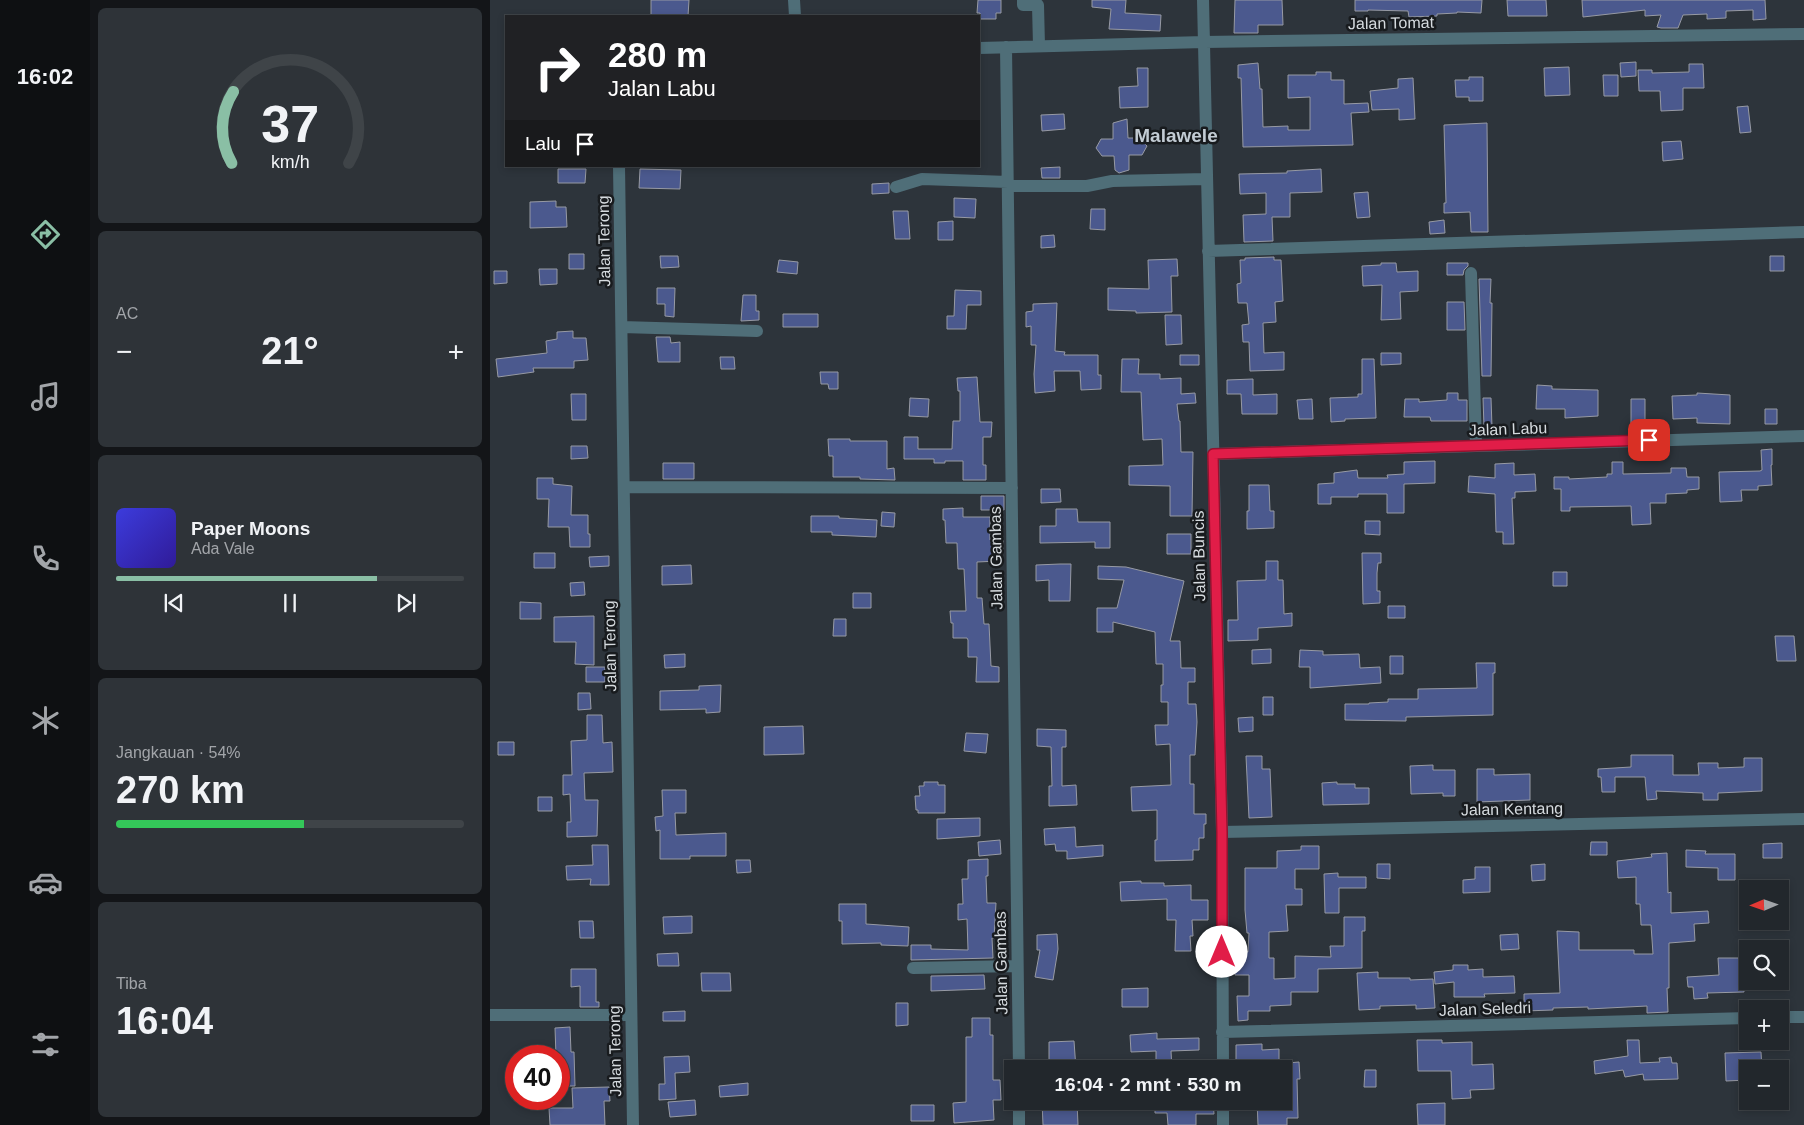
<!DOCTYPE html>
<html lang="id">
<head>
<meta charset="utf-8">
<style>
	body { margin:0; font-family:Arial,sans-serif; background:#2e3338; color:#f1f3f6; height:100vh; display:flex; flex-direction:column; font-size:19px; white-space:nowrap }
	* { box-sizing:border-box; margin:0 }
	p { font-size:16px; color:#a2a5a9 }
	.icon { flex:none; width:28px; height:28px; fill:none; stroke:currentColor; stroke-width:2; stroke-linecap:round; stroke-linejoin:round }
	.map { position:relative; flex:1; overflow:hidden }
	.panel { display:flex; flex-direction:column; gap:8px; padding:8px; background:#131518; width:400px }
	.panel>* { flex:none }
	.guide { position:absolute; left:15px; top:15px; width:475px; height:152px; border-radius:0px; box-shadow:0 2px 8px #0003,0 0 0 1px #3f4448; background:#202124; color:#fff; overflow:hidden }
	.needle { width:32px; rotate:268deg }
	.buttons { position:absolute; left:1249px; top:880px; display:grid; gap:10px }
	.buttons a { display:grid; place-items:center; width:50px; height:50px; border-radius:0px; background:#22272c; box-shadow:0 2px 8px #0003,0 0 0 1px #3f4448; font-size:25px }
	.speed { position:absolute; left:15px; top:1045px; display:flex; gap:10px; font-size:25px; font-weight:700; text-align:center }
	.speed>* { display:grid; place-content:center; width:65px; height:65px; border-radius:50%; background:#22272c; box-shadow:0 2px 8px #0003,0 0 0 1px #3f4448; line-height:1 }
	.speed .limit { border:8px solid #d22; background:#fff; color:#111 }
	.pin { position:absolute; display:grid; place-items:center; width:42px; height:42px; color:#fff; margin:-21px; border-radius:10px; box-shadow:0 2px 8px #0006 }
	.me { position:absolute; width:55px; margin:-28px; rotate:0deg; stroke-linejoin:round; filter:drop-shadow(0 0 4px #0008) }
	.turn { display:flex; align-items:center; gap:18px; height:105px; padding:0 20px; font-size:22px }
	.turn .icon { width:65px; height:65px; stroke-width:2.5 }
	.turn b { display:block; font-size:35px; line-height:42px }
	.then { display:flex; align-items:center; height:48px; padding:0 20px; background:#0003; gap:10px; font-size:19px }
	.big { font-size:38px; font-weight:700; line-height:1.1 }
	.panel .widget { flex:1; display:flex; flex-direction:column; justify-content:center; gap:8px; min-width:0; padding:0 18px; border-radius:8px; background:#2e3338 }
	.panel .dial { align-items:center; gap:0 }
	.dial svg { height:130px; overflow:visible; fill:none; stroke:#3f4448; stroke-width:7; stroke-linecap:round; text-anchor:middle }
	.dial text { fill:#f1f3f6; stroke:none }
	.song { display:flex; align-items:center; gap:15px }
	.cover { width:60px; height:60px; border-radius:8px; background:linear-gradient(135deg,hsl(240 70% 55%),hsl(250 70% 35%)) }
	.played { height:5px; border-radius:2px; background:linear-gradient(90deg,#8abfa5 75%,#3f4448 75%) }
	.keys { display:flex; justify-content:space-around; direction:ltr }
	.heat { display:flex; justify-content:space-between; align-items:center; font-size:28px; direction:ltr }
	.charge { height:8px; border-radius:4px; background:linear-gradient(90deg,#34c759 54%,#3f4448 0) }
	.trip { position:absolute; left:514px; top:1060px; width:288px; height:50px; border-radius:0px; background:#22272c; box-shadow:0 2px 8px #0003,0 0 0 1px #3f4448; font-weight:700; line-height:50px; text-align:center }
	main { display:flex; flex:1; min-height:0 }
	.tabs { display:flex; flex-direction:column; width:90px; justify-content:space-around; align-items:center; background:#0e1012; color:#a2a5a9 }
	.tabs .icon { width:35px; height:35px }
	.tabs .active { color:#8abfa5 }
	.tabs b { font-size:22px; color:#f1f3f6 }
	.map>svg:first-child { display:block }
	.building { fill:#4b598e; stroke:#979aa4 }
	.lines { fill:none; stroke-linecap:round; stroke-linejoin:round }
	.minor { stroke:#4f6e78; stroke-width:12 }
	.route-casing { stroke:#92132f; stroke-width:12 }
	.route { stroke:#e11d48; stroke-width:9 }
	.labels { text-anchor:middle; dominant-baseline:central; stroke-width:5; stroke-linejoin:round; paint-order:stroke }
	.street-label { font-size:16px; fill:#d6dbdf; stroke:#181b1e }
	.quarter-label { font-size:19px; font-weight:bold; fill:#c3ccd4; stroke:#181b1e }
</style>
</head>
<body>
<main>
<nav class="tabs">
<b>16:02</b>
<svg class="icon active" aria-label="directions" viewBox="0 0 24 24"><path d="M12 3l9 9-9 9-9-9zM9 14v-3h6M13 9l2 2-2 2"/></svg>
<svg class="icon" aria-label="music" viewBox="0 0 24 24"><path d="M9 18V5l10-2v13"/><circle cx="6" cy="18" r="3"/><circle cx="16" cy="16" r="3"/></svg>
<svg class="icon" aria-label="phone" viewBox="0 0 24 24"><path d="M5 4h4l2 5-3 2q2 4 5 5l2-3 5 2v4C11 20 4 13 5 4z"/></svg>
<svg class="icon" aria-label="climate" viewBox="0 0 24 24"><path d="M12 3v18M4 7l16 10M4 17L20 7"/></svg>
<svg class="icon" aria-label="car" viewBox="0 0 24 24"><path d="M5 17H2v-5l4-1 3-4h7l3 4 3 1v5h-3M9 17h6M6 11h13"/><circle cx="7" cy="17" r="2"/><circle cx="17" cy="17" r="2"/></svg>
<svg class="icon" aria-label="filters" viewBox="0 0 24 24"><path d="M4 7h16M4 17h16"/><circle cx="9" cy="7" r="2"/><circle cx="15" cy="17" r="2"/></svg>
</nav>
<section class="panel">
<div class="widget dial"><svg viewBox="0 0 100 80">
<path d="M14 69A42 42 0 1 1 86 69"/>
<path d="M14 69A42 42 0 0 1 15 25" stroke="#8abfa5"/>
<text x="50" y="56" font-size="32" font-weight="700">37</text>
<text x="50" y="72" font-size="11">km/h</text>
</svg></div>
<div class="widget"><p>AC</p>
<div class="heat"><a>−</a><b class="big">21°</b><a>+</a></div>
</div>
<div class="widget">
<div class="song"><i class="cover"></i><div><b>Paper Moons</b><p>Ada Vale</p></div></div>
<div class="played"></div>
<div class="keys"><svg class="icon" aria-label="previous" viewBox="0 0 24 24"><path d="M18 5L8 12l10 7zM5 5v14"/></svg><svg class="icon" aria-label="pause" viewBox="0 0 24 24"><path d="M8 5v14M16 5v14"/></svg><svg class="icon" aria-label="next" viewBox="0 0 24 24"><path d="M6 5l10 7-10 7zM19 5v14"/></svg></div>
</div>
<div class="widget"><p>Jangkauan · 54%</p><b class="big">270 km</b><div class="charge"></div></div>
<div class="widget"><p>Tiba</p><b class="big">16:04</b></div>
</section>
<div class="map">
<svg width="1314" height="1125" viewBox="0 0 1314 1125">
	<rect width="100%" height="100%" fill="#2d343b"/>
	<path class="building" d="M161,0H199L198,16H161Z
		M488,0H511V13H506V19H490V13H487Z
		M602,0H636L635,13L671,15L670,31L619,29L621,9L602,7Z
		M745,0H792L793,25H768V33H744Z
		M865,0H992L991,13L967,12V13L947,14V16L919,17L918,11L878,10V11H865Z
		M1017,0H1056L1057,16H1018Z
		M1092,0H1275L1276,19L1263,20V10L1236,11V18L1217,19V14L1193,15L1188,28H1171L1167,27L1171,15L1155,16V10L1093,17Z
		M1146,62V76L1131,77L1130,63Z
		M768,63L770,89H772L773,127L798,126V130H820V97L798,98V75H826V72H841V80H854V104L878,103L879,112L861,113L863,145L753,147L751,78H748V65Z
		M1199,64H1213L1214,88H1193V110L1171,111L1170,91H1149L1148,70H1162V73L1199,72Z
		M1079,67L1080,95L1055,96L1054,68Z
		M647,68H658V107L630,108L629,87L648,86Z
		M1113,75H1128V96H1114Z
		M979,77H993V101H979V97H966L965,80H979Z
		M923,78L925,119L909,120V109L882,110L880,91L908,88V79Z
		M1258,106L1261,132L1250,133L1247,107Z
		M574,114L575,129L552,131L551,115Z
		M637,119L638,138H649L657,146L652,155H639V170L629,173L625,170L624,156H612L606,148L611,139H623V123Z
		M997,123L998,232H981L980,212L954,213V203H956L954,125Z
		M1191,141L1193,159L1173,161L1172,142Z
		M570,167V178H552L551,168Z
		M68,169H96L95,183H68Z
		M150,169L191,170L190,189L149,188Z
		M831,169L832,192L800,193V217H782L783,241L754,242L753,215L776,214V193L750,194L749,174L797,173V171Z
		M399,183V193L382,194V184Z
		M878,192L880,217L867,218L864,193Z
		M464,198L486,199L485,218L464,217Z
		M66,201V207H76L77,227L40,228V202Z
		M601,209H615V230L600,229Z
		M403,211H418L420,239H405Z
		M954,220L955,233L940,234L939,222Z
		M463,221V240H448V222Z
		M564,235L565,247L551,248V236Z
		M79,254H94V269H79Z
		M170,256H188L189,267L171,268Z
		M1280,256H1294V271H1280Z
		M784,257V260H791L793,301L785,302L786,322L773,323L774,353L794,352V370L760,371L759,342H753L752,325L759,324L757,303H748L747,284L751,283L750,260H755V258Z
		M687,259L688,276H681L682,312L646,313V311L618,310V288L659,289L658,260Z
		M289,260L308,262L307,274L287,272Z
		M891,263H906L907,272L928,271V291L910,292L911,319L891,320L892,285L873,286L872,266L891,265Z
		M957,263H978V266L974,270L973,275H957Z
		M49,269H67V284L50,285Z
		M4,271H17V283L4,284Z
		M989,279H1001L1000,303H1002L1001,376H992Z
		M167,288H185L184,317L175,316V304H167Z
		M465,290L491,291V305H477L476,329H457V316H464Z
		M253,295H266V311H269V320L251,321Z
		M957,302H974L975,330H957Z
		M567,303L565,351L575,352L574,355H608V375H611V389L591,390L590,371H564L565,391L545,393L544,374L546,345H541V326L536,327V312L543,311V304Z
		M293,314H328V327H293Z
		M675,315H691L692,344L676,345Z
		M83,331V338H96L98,360L84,361V368H43L44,372L8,377L6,359L57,353L56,341L67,339V332Z
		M166,337H180L181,343L190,342V362H168Z
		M891,353H911V364L891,365Z
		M690,355H709V365H690Z
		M230,357H244L245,369H231Z
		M632,359H649L648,374H670V379L691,378V394L705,393L706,403L687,404L689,421H690L691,452H703L702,516H680V486L639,485V466L673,465L672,439L653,440L651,392H631Z
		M872,359H884L886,418L855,419V421L841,422L840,398L868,397V394H872Z
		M330,372H348V389H339L338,384H331Z
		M487,377L490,422H502L501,437H493V465H496V480H473V461H455V463H444V459H414V437H428V449H462L463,421H470V391H468L467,378Z
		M763,379V395L787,394V414H752L751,394H737V380Z
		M1047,385L1062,386V389L1108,390V416L1075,418V409H1046Z
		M957,393H968V400H977V421H941L940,417H914L915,399H929V402L957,400Z
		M1207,393L1240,395V424L1207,423V418L1183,419L1182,396L1207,395Z
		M81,394H96V420H82Z
		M420,398L439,399L438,417L419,416Z
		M993,398H1001L1002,427H994Z
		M822,399L823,419H809L807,400Z
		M1141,399H1155V422L1141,423Z
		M1275,409H1287V424H1275Z
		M338,439H360V441H397V469L404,468L405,480L370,479V477H343V456H339Z
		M81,446H97L98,458L81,459Z
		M1282,449V465H1281L1282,485L1268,486V490H1251L1252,501L1230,502L1229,472L1270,471L1272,470L1271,450Z
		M945,461V483L914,484V513H897V494H868V497H841V504H828V484L844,483V473L867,470L868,478H898L897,475L914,474V462Z
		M1122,462H1133V474L1181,473V468H1196L1197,477H1209V489L1197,490V493L1176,494V503H1160L1161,524L1142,525L1141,506L1080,507V511H1071V489H1064V477H1079V479L1117,477V474H1122Z
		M173,463H204V479H173Z
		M1024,463V475L1045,474L1046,491L1025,492V498H1022L1024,544H1013V532H1006L1005,494L978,492L979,476L1005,478V464Z
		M47,478H63V484L82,486L81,515H98V534H100V547H80L79,527H58L59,499H47Z
		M759,485H779L780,511H784V528L757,529V511H759Z
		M551,489H570L571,502L551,503Z
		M491,496H514V510H491Z
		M473,508V517H500V540H513V551H509V561L487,562V598H492L494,624H499L501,666L509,667V682H486L487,657H478V640L477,638H463V623H461L460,611H476L474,569H468L467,543H456L455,520H453V509Z
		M566,509H587L588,522H620V548H605V542L550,543V526H566Z
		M392,512L405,513L404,527L391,526Z
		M321,516H349V518L387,520L386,537L342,535V532H321Z
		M875,521H890V535L875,534Z
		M677,534H701V554H677Z
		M44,553H65V568H44Z
		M872,553H891V563H888L887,573V591H890V603L873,604Z
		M119,556V566L100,567L99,557Z
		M776,561H788V580H793L794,614L802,613V626L768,628V640L738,641V620H748L747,581L776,580Z
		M570,564H581L580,601H559V580L546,581V565Z
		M201,565L202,584L172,585V566Z
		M608,566L636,567L694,581L680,641H690L691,668H705V682H698V704H706L707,722L705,755H700V784H704V814H716V824H714V838H709V850H703V860L665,861V840H667V810L642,811L641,787L681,785L680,744L666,745L665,725H678V702H671V685H673V664H666L665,632L623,622V632H607V608H627L634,580L608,579Z
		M1063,572H1077V586H1063Z
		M94,582L95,595L81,596L80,583Z
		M363,593H381V608H363Z
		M30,602L51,603V619H30Z
		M898,606H915V618H898Z
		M104,616V665L85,664L86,642H64V617Z
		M344,619H356V636H343Z
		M1285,636H1304L1306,661H1287Z
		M781,649V663L762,664V650Z
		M810,650L833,651V655L869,654L870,668L890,667L891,683L820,688V667H809Z
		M195,654V667L175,668L174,655Z
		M900,656H913V674H900Z
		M986,663H1005V673H1003V715L916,717V721L855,720V704H879V703L898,702V699H928V689L987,688Z
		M96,667H115V682H96Z
		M231,685L230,712L216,713V709L170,710V691L209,690V686Z
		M88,693H100L101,709L88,710Z
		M773,697H783V715H773Z
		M97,715H112L113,743L122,742L123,772L94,773L95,800H108L107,836L77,837V822H81L80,794L73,795V775H82L81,741L97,740Z
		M763,717V731L749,732L748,718Z
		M313,726L314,754L274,755V727Z
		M547,729L576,730V747H572V786L586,785L587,805L559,806V786H562L561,747L547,746Z
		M476,733L498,734L496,753L474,751Z
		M8,742H24V755H8Z
		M1141,755H1183V775H1209L1208,763H1228V768L1254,767V758H1272V791L1228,793V800H1213V793L1166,791L1167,799L1157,800L1155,777H1125V792H1112L1111,777H1108V769L1141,767Z
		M756,756H772V769H780L782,817L759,818Z
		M943,765V770H965V796H953V793L921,794L920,766Z
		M987,769H1004V775L1040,774V800L987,802Z
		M434,782H448V785H455V813H428V810H426L425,796H430L429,786H434Z
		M847,782V784H865V788H879V804L833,805L832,783Z
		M172,790H196V813H185L186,835L236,833V856H200V859H170V830L166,831L165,817L173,816Z
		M48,797H62V811H48Z
		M490,818V836L447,839V819Z
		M585,827L586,847L613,845V856L577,859V851H566L565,844L555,845L554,829Z
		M510,840L511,854L489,856L488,842Z
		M1101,842H1117V855H1100Z
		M1292,843V858H1273V844Z
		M102,845H118L119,885H100L101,879L77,880L76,866L103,865Z
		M811,846H829V869H805V889H812V905H796L798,931L779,932V958H784V979L805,978V956L841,957L840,946H854V917H875V931H872V968L828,969V992H801V1005L780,1006V1011H758V1020L748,1021L747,996H759V975H745L744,952H758L759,933H757L755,910V868H787V851L811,850Z
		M1196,850L1216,851L1215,854H1245V880H1228V868L1196,867Z
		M1177,853L1178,893L1181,892V913L1218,911L1219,923L1204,924L1205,941L1179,943V988H1177L1178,1012L1157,1013V1006L1098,1009V1007L1063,1008V1010L1034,1011V994L1070,993L1067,931L1089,932V950H1144V954H1163L1161,925H1151L1150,904H1146V877L1128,878L1127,861L1162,857L1161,854Z
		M498,859V876H496L497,903H506L504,938H502L503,958L421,960V945H441V949L478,950L477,919L468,920V904H473L472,879H478V860Z
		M246,860H260L261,872L247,873Z
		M887,864H900V879L887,878Z
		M1055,864V880L1042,881L1041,865Z
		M985,867H1000V892L973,893V880L985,879Z
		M848,873V877H876V888H849V913H835L834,874Z
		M651,881V883H674V886L701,885V900H718V920H702L703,936H700L701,951H685L686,920H677V899L631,901L630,882Z
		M349,904H376V924L419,927L418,946L391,945V943L352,944V921H349Z
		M202,916V933L174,934L173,917Z
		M89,921H103L104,938H90Z
		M567,934L568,949L563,980L545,977L550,950H547V935Z
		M1028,934L1029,949L1011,950L1010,935Z
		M188,953L189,966H168L167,954Z
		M1228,958H1253L1254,992L1217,993L1218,998L1204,999L1203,987H1198L1197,977L1229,975Z
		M963,965H978V970L993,969V977L1024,976L1025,993L994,994L995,997H964V982L945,984L944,972L963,970Z
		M81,969H106V1002H109V1007H90V986L81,987Z
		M888,972V978H920V980L943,979L945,1008L926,1009V1005L890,1006V1009L869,1010L867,973Z
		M211,973H240L241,991H212Z
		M494,975L495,989L441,991V976Z
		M658,988V1007H632V989Z
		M406,1003H418V1025L406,1026Z
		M195,1011V1021H173V1012Z
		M482,1018H500V1035H503V1080H510L511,1100H503L504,1120L464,1123L463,1103L476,1102V1037H482Z
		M80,1027L81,1052H84L85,1086H69V1056H66L65,1028Z
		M667,1033V1039L709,1038V1050L681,1051L682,1069H666V1051L641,1052L640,1035Z
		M927,1040H952V1043L982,1042V1065L1003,1064L1004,1089L980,1090L981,1098L962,1099L961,1071H928Z
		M1137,1040H1149L1150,1063L1170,1062L1169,1058L1181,1057L1182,1063H1187L1188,1079L1154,1080L1153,1074L1135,1077L1133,1070L1105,1074L1104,1061L1138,1056Z
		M584,1041L586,1069H556V1060H559V1042Z
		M772,1044V1050L789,1049V1063H774L775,1069H761V1064L746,1065V1045Z
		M1271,1052L1272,1069H1258V1080L1236,1081L1235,1053Z
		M199,1056L200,1072L185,1073L186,1099L169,1100V1084H175L174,1057Z
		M809,1062L810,1079H807L808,1118H797V1125H768L767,1101H794V1096H798L797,1063Z
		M875,1070H886V1087H874Z
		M258,1083V1095L230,1097L229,1086Z
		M119,1087L120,1101H114L115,1125H60L59,1108H83L82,1088Z
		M205,1100L206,1115L180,1117L178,1102Z
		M552,1101H587L588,1125H553Z
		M665,1101H723L724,1114H706V1125H678L677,1113H665Z
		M955,1103V1125H928L927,1104Z
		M421,1105H444V1121H421Z"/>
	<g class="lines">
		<path class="minor" d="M304,0L305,16
			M533,0V5H548L549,46
			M713,0L732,832L733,1069
			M516,47L529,1069
			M489,48L714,42L1314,34
			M129,166L143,1125
			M518,186H597L622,181L716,179
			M406,187L432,179L518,182
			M718,251L1314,232
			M981,273L986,446
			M132,327L267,331
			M723,454L1314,436
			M134,487L522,488
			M732,832L1314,819
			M423,968L527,966
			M0,1015H141
			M1290,1017H1314
			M732,1032L1258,1018
			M529,1101V1125
			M733,1101V1125"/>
	</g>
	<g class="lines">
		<g class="route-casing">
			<path id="route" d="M732,952V832L723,454L1159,440"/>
		</g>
		<use href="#route" class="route"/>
	</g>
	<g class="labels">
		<g class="street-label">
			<text transform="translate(901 23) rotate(-1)">Jalan Tomat</text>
			<text transform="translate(114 241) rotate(-91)">Jalan Terong</text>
			<text transform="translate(1018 429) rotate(-2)">Jalan Labu</text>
			<text transform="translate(709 556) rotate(-91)">Jalan Buncis</text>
			<text transform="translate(506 558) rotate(-91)">Jalan Gambas</text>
			<text transform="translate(120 646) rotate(-91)">Jalan Terong</text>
			<text transform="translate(1022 809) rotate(-1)">Jalan Kentang</text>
			<text transform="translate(511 963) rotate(-91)">Jalan Gambas</text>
			<text transform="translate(995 1009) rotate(-2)">Jalan Seledri</text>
			<text transform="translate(125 1051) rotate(-91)">Jalan Terong</text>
		</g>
		<g class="quarter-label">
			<text x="686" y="135">Malawele</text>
		</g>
	</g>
</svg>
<div class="buttons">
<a><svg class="needle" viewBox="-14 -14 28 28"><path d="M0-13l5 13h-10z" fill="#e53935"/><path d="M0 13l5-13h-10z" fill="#a2a5a9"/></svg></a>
<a><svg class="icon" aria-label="search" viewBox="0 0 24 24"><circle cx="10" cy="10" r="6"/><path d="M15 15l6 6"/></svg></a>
<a>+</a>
<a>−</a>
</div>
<div class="speed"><div class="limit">40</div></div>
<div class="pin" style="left:1159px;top:440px;background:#d93025"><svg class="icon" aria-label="arrive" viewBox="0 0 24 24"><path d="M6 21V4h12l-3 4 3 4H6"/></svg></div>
<svg class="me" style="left:732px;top:952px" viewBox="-20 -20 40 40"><circle r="19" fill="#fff"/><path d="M0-13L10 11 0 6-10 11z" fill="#e11d48"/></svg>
<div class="trip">16:04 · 2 mnt · 530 m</div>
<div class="guide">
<div class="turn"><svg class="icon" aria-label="right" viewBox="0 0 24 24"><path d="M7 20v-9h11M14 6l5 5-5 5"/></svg><div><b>280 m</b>Jalan Labu</div></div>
<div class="then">Lalu<svg class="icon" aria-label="arrive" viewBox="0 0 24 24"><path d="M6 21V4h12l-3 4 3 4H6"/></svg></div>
</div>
</div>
</main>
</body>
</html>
